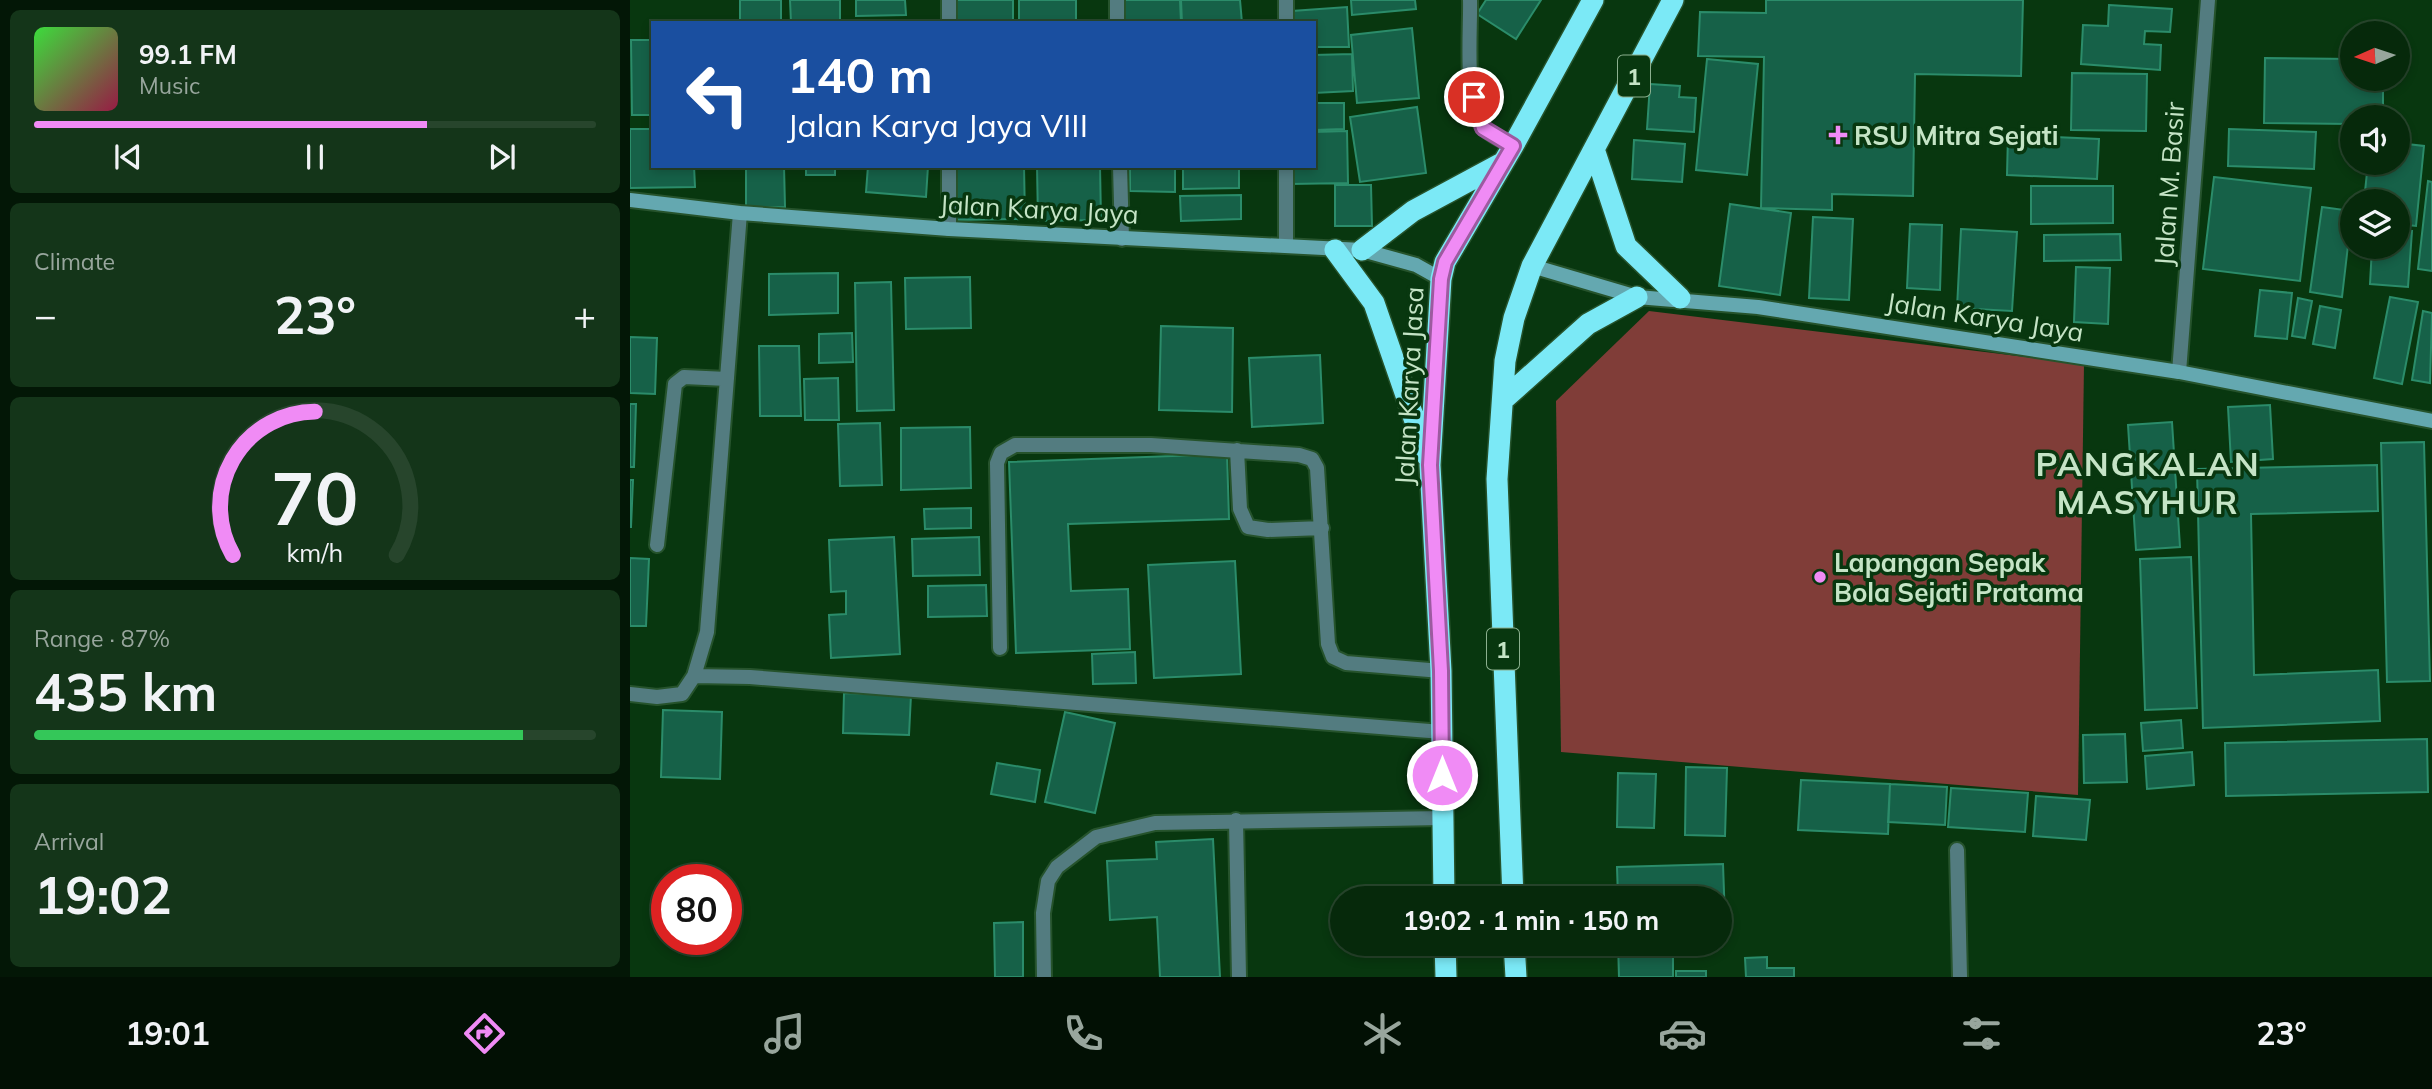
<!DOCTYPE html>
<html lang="en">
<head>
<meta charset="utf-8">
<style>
	body { margin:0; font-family:Mulish,sans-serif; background:#143519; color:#f1f3f6; height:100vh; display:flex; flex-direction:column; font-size:26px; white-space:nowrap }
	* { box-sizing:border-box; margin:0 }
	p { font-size:23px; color:#98a69d }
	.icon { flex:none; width:38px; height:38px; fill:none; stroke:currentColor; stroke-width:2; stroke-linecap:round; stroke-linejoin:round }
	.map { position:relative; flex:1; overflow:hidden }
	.sheet { display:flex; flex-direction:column; gap:10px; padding:10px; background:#031706; width:630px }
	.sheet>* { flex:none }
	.top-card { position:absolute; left:21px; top:21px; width:665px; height:147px; border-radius:0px; box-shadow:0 4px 10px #0003,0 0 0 2px #27452c; background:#1a4fa0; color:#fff; overflow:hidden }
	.needle { width:46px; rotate:267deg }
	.controls { position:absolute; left:1710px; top:21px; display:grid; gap:14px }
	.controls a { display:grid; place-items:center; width:70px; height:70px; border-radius:50%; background:#06290b; box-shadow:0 4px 10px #0003,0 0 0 2px #27452c; font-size:35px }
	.speed { position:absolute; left:21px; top:864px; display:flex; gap:14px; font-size:35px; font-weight:700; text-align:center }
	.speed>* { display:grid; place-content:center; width:91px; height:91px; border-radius:50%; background:#06290b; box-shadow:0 4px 10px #0003,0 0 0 2px #27452c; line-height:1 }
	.speed .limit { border:10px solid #d22; background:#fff; color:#111 }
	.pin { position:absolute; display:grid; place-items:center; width:60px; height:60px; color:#fff; margin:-30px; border:4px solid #fff; border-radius:50%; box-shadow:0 2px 7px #0007 }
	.me { position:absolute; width:77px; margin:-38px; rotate:0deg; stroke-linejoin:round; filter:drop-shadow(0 0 5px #0008) }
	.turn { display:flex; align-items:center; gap:24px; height:147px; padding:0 21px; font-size:32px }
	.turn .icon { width:91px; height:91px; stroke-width:2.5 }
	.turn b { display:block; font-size:49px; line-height:60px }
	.big { font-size:52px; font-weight:700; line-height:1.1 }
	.sheet .card { flex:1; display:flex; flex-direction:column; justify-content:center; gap:10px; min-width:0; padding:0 24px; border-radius:10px; background:#143519 }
	.sheet .dial { align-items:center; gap:0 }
	.dial svg { height:182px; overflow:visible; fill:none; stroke:#27452c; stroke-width:7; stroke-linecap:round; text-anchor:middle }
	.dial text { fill:#f1f3f6; stroke:none }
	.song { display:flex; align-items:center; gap:21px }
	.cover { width:84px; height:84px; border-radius:10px; background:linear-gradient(135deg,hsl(120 70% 55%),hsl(340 70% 35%)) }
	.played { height:7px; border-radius:4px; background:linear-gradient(90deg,#f08bf5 70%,#27452c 70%) }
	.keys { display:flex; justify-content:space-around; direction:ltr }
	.heat { display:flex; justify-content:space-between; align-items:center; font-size:38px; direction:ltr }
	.charge { height:10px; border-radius:5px; background:linear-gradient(90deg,#34c759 87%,#27452c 0) }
	.trip { position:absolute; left:700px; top:886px; width:402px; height:70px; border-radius:35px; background:#06290b; box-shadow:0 4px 10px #0003,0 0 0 2px #27452c; font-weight:700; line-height:70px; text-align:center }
	.tab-bar { display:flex; height:112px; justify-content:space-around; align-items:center; background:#021004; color:#98a69d }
	.tab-bar .icon { width:49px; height:49px }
	.tab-bar .selected { color:#f08bf5 }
	.tab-bar b { font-size:32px; color:#f1f3f6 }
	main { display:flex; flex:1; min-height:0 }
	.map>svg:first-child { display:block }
	.green { fill:#803d38 }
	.building { fill:#166148; stroke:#2b8c6a; stroke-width:2 }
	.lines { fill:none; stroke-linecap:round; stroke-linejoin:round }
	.lane-casing { stroke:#26532c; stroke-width:18 }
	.street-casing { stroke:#26532c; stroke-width:18 }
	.secondary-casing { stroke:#26532c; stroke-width:18 }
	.highway-casing { stroke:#26532c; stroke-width:24 }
	.lane { stroke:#537c80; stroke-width:14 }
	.street { stroke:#537c80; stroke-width:14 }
	.secondary { stroke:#64a8b0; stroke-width:14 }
	.highway { stroke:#7be9f6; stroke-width:21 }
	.route-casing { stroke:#9c5a9f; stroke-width:18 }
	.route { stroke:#f08bf5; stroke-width:12 }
	.poi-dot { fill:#f08bf5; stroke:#08370f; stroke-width:2.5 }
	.labels { text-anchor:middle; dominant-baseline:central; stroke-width:7; stroke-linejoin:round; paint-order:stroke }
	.shield { fill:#08370f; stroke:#8cb08f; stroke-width:2 }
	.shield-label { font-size:24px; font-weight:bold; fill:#c5e4c6 }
	.poi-label { font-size:26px; font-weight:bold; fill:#c5e4c6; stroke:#08370f; text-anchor:start }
	.street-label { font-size:26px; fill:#c5e4c6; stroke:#08370f }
	.district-label { font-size:33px; font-weight:bold; letter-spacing:2px; fill:#c5e4c6; stroke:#08370f }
</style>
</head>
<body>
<main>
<section class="sheet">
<div class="card">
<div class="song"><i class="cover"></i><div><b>99.1 FM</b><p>Music</p></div></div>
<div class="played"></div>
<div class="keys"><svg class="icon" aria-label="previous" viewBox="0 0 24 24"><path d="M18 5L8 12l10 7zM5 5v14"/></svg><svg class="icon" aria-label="pause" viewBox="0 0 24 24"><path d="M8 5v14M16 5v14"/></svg><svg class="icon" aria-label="next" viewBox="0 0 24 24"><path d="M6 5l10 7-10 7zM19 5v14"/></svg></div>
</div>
<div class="card"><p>Climate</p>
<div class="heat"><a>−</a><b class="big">23°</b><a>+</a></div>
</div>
<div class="card dial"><svg viewBox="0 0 100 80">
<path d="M14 69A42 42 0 1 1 86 69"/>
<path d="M14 69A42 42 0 0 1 50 6" stroke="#f08bf5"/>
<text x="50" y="56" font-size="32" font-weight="700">70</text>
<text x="50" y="72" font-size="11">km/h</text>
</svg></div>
<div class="card"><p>Range · 87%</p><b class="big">435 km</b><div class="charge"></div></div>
<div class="card"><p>Arrival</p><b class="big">19:02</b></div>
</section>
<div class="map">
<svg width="1802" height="977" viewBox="0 0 1802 977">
	<rect width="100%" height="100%" fill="#08370f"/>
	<path class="green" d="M1019,311L1454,364L1448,795L931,752L926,401Z"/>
	<path class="building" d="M110,0H151V23H110Z
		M160,0H210V23H161Z
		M226,0H275L276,15L226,16Z
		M323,0H383V23H323Z
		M389,0H446V23H389Z
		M492,0H550L551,23H493Z
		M551,0H610L612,23H552Z
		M721,0H785L786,9L722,15Z
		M856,0H911L886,39L847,14Z
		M1136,0H1393L1391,76L1285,74L1283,196L1202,194V210L1131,208L1134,57L1068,56L1070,12L1136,13Z
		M1479,5L1542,9L1540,32L1515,31L1514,44L1531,45L1530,70L1451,64L1453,25L1478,26Z
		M717,7L719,47H684V23H662V11Z
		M782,28L789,98L727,103L721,35Z
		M1,40H23V115H2Z
		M722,54L723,91L684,93V55Z
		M1635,58L1722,59V79H1753V117H1722V124L1634,123Z
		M1077,59L1128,64L1117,175L1066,170Z
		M1442,73L1517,74L1516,131L1441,130Z
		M1020,84L1050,86L1049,97L1066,98L1064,132L1017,129Z
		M684,103H714V129L684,130Z
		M787,107L796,173L730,182L720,117Z
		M0,129H23V166H64L65,187L0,188Z
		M1599,129L1686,132L1684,169L1598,166Z
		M717,131L718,183L661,184V166H684V132Z
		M1378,135L1469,139L1467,179L1377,175Z
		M1004,140L1055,144L1052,182L1002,179Z
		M1768,143L1794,146L1786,226L1768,224V201H1734L1738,163H1768Z
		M116,166H154L155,207L116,208Z
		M176,166H205V175H176Z
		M238,166H298L296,197L236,192Z
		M324,166H394L395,219L325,220Z
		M407,166H470L471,220L408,221Z
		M500,166H545V192L500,191Z
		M553,166H609V188L553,189Z
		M1584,177L1681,188L1670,281L1573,269Z
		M1798,181L1802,182V271L1788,269Z
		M705,185H741L742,226H705Z
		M1401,186H1483V223L1401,224Z
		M611,195V219L551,221L550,196Z
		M1100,204L1161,213L1150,295L1089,286Z
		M1692,207L1722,211L1712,297L1680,292Z
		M1183,217L1223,219L1219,300L1179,298Z
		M1280,224L1312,225L1310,290L1277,288Z
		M1331,229L1387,232L1382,311L1327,308Z
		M1768,230L1782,231L1778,287L1740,284L1742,247H1768Z
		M1490,234L1491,260L1414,261V235Z
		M1446,267L1480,268L1478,324L1444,322Z
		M208,273V313L139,315V274Z
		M340,277L341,328L276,329L275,278Z
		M261,282L264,410L227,411L225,283Z
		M1630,290L1662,293L1657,339L1625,336Z
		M1760,297L1788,302L1772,384L1744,378Z
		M1668,298L1682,301L1675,338L1662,336Z
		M1690,306L1711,310L1705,348L1683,344Z
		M1793,311L1802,313L1800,383L1782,380Z
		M531,326L603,328L602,412L529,410Z
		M222,333L223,362L189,363V334Z
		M0,337L27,338L25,394L0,393Z
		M129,346H169L171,416H130Z
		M690,355L693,423L622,427L619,358Z
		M208,378L209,420H175L174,379Z
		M0,404H6L4,467H0Z
		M1640,405L1643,459L1601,462L1598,407Z
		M1542,422L1550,547L1506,550L1498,425Z
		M250,423L252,485L210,486L208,424Z
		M340,427L341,488L271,490V428Z
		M1794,442L1800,681L1757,682L1751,443Z
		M597,454L599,519L438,524L441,591L498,589L500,649L386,653L379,462Z
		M1747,465L1748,511L1621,514L1624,675L1748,670L1750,721L1573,728L1567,469Z
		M0,480H3L1,527H0Z
		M341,508V528L295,529L294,509Z
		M264,537L270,654L201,658L199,615L216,614V591L201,592L199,540Z
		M349,537L350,575L283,576L282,539Z
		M1561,557L1567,708L1515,710L1510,559Z
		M0,558L19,559L16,626H0Z
		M605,561L611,674L524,678L518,565Z
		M356,585L357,616L298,617V586Z
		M505,652L506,683L463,684L462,654Z
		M214,693L281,695L279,735L213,733Z
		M33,710L92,712L90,779L31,777Z
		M435,712L485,723L465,813L415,802Z
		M1551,720L1553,748L1513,751L1511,723Z
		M1495,734L1497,782L1454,783L1453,735Z
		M1797,739L1798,792L1596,796L1595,743Z
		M1562,752L1564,785L1517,789L1515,756Z
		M367,763L410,770L405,802L361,794Z
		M1056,767L1097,768L1095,836L1055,835Z
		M988,773L1026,774L1024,828L987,827Z
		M1171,780L1260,784L1258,834L1168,830Z
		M1260,784L1317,787L1315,825L1258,822Z
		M1321,788L1398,793L1395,832L1318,827Z
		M1406,796L1460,800L1456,840L1403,836Z
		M583,839L590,977H530L527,917L480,920L477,861L527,859L526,842Z
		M1093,864L1095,920H1090V898H988L987,867Z
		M393,922V977H365L364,923Z
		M988,943H1043V977H989Z
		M1137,957V968H1164V977H1116L1115,958Z
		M1046,971H1076V977H1046Z"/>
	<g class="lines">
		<g class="lane-casing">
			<path id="lane" d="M607,450L610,509L618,527L638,530L692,528
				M27,545L45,384L54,377L97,379
				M370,648L367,463L371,453L385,445H521L669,455L682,459L687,468L698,644L703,657L716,663L811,671
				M64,676L120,677L812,732
				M0,694L27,697L52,694L64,676L77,632L110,213
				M606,820L609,977
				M1327,850L1330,977
				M414,977L413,913L418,881L427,867L466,837L525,823L812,818"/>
		</g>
		<g class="street-casing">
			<path id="street" d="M319,0V23
				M487,0V23
				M840,0C841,29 833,109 855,129C863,136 874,141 883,146
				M656,23V0
				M319,166V229
				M490,166L492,239
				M656,245V166
				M1549,372L1578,0"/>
		</g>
		<g class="secondary-casing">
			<path id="secondary" d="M0,200L110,213L319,229L732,250L786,265L811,279
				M902,266L1007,297L1128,307L1549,372L1802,421"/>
		</g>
		<g class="highway-casing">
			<path id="highway" d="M965,152L996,246L1050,298
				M705,250L744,303L797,456
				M732,250L783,211L872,163
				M873,400L958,324L1007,297
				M814,898L811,671L800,465L811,279L815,262L883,146L963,0
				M883,898L867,479L875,361L884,318L902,266L1043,0
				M815,943L816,977
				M884,943L886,977"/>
		</g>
		<use href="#lane" class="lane"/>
		<use href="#street" class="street"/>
		<use href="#secondary" class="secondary"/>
		<use href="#highway" class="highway"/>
	</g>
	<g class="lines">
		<g class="route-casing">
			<path id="route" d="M812,775L811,671L800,465L811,279L815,262L883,146L853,128L844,97"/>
		</g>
		<use href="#route" class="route"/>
	</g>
	<g class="poi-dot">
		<path d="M1204.5 124.5h7v7h7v7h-7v7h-7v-7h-7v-7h7z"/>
		<circle cx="1190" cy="577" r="7"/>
	</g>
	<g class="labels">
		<g class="shield">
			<rect x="988" y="55.5" width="32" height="41" rx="5"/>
			<rect x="857" y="628.5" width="32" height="41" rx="5"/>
		</g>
		<g class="shield-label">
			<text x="1004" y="76">1</text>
			<text x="873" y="649">1</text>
		</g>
		<g class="poi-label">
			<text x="1224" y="135">RSU Mitra Sejati</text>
			<text x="1204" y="562">Lapangan Sepak<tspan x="1204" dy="30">Bola Sejati Pratama</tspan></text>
		</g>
		<g class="street-label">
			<text transform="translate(1539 184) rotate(-86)">Jalan M. Basir</text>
			<text transform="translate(409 209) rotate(3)">Jalan Karya Jaya</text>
			<text transform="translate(1355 317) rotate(9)">Jalan Karya Jaya</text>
			<text transform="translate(779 386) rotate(-87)">Jalan Karya Jasa</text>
		</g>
		<g class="district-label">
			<text x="1518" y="463">PANGKALAN<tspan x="1518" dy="38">MASYHUR</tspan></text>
		</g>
	</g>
</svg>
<div class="controls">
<a><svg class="needle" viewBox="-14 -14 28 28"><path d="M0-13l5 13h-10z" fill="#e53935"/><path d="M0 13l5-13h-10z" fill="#98a69d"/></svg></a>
<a><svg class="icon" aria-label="sound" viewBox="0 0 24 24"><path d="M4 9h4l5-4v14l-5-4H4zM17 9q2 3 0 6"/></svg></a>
<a><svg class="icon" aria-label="layers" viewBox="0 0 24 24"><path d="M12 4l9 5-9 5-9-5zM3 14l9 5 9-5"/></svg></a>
</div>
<div class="speed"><div class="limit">80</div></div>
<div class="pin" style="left:844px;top:97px;background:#d93025"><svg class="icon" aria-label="arrive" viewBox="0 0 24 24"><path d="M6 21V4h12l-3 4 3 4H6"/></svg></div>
<svg class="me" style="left:812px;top:775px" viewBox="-20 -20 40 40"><circle r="17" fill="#f08bf5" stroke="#fff" stroke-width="3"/><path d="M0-11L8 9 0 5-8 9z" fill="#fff"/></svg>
<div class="trip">19:02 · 1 min · 150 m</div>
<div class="top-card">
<div class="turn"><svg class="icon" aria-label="left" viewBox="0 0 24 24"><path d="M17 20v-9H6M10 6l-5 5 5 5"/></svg><div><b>140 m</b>Jalan Karya Jaya VIII</div></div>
</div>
</div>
</main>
<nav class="tab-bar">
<b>19:01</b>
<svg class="icon selected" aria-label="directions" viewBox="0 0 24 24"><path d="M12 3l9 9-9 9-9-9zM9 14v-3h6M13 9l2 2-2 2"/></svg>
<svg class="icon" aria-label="music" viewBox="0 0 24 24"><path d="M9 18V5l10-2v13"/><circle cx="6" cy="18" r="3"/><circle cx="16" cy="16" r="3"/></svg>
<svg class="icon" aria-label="phone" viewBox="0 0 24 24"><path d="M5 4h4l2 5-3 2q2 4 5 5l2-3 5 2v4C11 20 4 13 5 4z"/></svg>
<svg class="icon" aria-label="climate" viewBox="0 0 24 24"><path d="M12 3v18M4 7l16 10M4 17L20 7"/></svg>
<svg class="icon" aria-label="car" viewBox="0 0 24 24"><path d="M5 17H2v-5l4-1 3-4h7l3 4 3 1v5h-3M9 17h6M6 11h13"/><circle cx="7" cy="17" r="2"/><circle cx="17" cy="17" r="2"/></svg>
<svg class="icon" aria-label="filters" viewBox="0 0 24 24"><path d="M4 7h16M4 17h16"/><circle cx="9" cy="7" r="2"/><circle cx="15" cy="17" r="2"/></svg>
<b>23°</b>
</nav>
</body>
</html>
